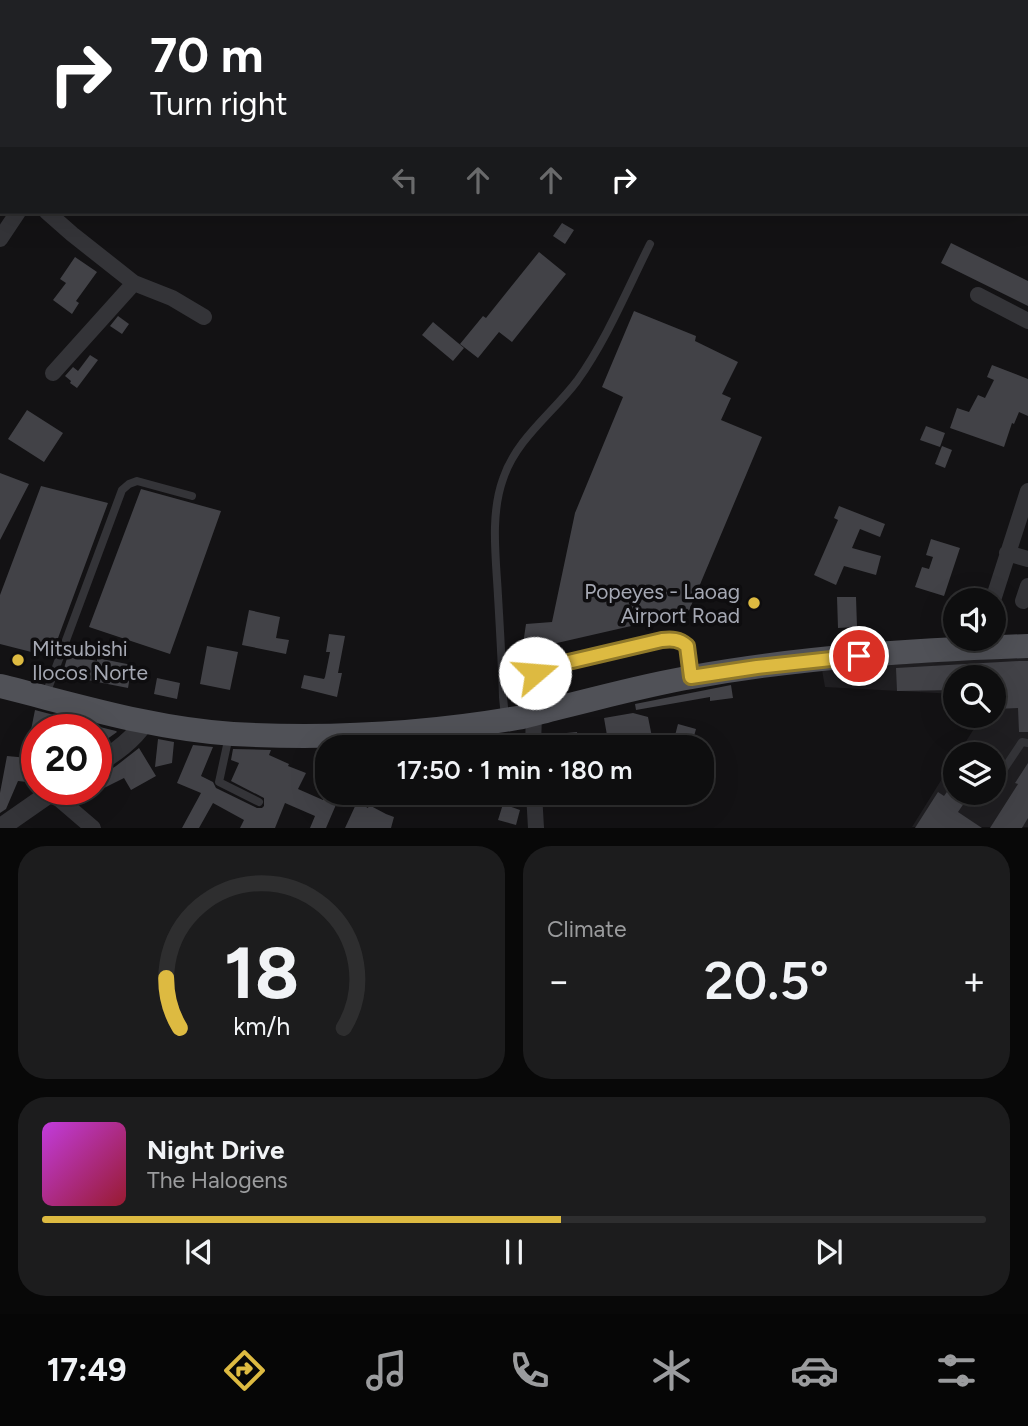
<!DOCTYPE html>
<html lang="en">
<head>
<meta charset="utf-8">
<style>
	body { margin:0; font-family:Figtree,sans-serif; background:#1c1c1d; color:#f1f3f6; height:100vh; display:flex; flex-direction:column; font-size:26px; white-space:nowrap }
	* { box-sizing:border-box; margin:0 }
	p { font-size:23px; color:#9b9c9e }
	.icon { flex:none; width:38px; height:38px; fill:none; stroke:currentColor; stroke-width:2; stroke-linecap:round; stroke-linejoin:round }
	.map { position:relative; height:828px; overflow:hidden }
	.details { display:flex; flex-direction:column; gap:18px; padding:18px; background:#080808; flex:1 }
	.details>* { flex:none }
	.banner { position:absolute; left:0px; top:0px; width:1029px; height:214px; box-shadow:0 7px 28px #0002,0 0 0 2px #2e2e2f; background:#202124; color:#fff; overflow:hidden }
	.fabs { position:absolute; left:943px; top:588px; display:grid; gap:14px }
	.fabs a { display:grid; place-items:center; width:63px; height:63px; border-radius:50%; background:#0e0e0f; box-shadow:0 7px 28px #0002,0 0 0 2px #2e2e2f; font-size:35px }
	.speed { position:absolute; left:21px; top:714px; display:flex; gap:14px; font-size:35px; font-weight:700; text-align:center }
	.speed>* { display:grid; place-content:center; width:91px; height:91px; border-radius:50%; background:#0e0e0f; box-shadow:0 7px 28px #0002,0 0 0 2px #2e2e2f; line-height:1 }
	.speed .limit { border:10px solid #d22; background:#fff; color:#111 }
	.pin { position:absolute; display:grid; place-items:center; width:60px; height:60px; color:#fff; margin:-30px; border:4px solid #fff; border-radius:50%; box-shadow:0 2px 7px #0007 }
	.me { position:absolute; width:77px; margin:-38px; rotate:72deg; stroke-linejoin:round; filter:drop-shadow(0 0 5px #0008) }
	.turn { display:flex; align-items:center; gap:24px; height:147px; padding:0 35px; font-size:32px }
	.turn .icon { width:91px; height:91px; stroke-width:2.5 }
	.turn b { display:block; font-size:49px; line-height:60px }
	.lanes { display:flex; align-items:center; height:66px; padding:0 35px; background:#0003; justify-content:center; gap:35px; direction:ltr }
	.lanes .off { opacity:.35 }
	.big { font-size:52px; font-weight:600; line-height:1.1 }
	.details .widget { flex:1; display:flex; flex-direction:column; justify-content:center; gap:10px; min-width:0; padding:0 24px; border-radius:28px; background:#1c1c1d }
	.details .dial { align-items:center; gap:0 }
	.dial svg { height:182px; overflow:visible; fill:none; stroke:#2e2e2f; stroke-width:7; stroke-linecap:round; text-anchor:middle }
	.dial text { fill:#f1f3f6; stroke:none }
	.song { display:flex; align-items:center; gap:21px }
	.cover { width:84px; height:84px; border-radius:10px; background:linear-gradient(135deg,hsl(290 70% 55%),hsl(350 70% 35%)) }
	.played { height:7px; border-radius:4px; background:linear-gradient(90deg,#ddba41 55%,#2e2e2f 55%) }
	.keys { display:flex; justify-content:space-around; direction:ltr }
	.heat { display:flex; justify-content:space-between; align-items:center; font-size:38px; direction:ltr }
	.details .tiles { flex:1; display:grid; gap:18px; grid-template-columns:1fr 1fr }
	.widget:last-child { grid-column:span 2 }
	.trip { position:absolute; left:315px; top:735px; width:399px; height:70px; border-radius:28px; background:#0e0e0f; box-shadow:0 7px 28px #0002,0 0 0 2px #2e2e2f; font-weight:600; line-height:70px; text-align:center }
	.dock { display:flex; height:112px; justify-content:space-around; align-items:center; background:#060606; color:#9b9c9e }
	.dock .icon { width:49px; height:49px }
	.dock .active { color:#ddba41 }
	.dock b { font-size:32px; color:#f1f3f6 }
	.map>svg:first-child { display:block }
	.built { fill:#1f1e21 }
	.building { fill:#424247 }
	.lines { fill:none; stroke-linecap:round; stroke-linejoin:round }
	.service { stroke:#343438; stroke-width:8 }
	.minor { stroke:#343438; stroke-width:16 }
	.tertiary { stroke:#343438; stroke-width:19 }
	.primary { stroke:#505157; stroke-width:24 }
	.route-casing { stroke:#90792a; stroke-width:18 }
	.route { stroke:#ddba41; stroke-width:12 }
	.poi-dot { fill:#ddba41; stroke:#0e0d0f; stroke-width:2.5 }
	.labels { text-anchor:middle; dominant-baseline:central; stroke-width:7; stroke-linejoin:round; paint-order:stroke }
	.poi-label { font-size:21px; fill:#a5a8b3; stroke:#0e0d0f; text-anchor:end }
</style>
</head>
<body>
<div class="map">
<svg width="1028" height="828" viewBox="0 0 1028 828">
	<rect width="100%" height="100%" fill="#131214"/>
	<path class="built" d="M1028,655V827H912L955,758L956,793H994V754H958L982,716H994V677H956L955,694L825,687L822,670Z"/>
	<path class="building" d="M562,223L574,230L565,244L553,236Z
		M951,243L1028,281V306L941,263Z
		M539,252L566,274L512,342L499,332L478,358L460,344L483,316L486,318Z
		M75,257L97,272L76,301L79,303L72,314L53,300L66,283L60,279Z
		M634,311L696,336L695,341L738,362L722,394L731,398L721,420L762,437L688,613L522,651L526,624L552,622L575,513L623,397L602,387Z
		M118,316L129,324L122,334L110,326Z
		M433,322L464,348L453,361L422,335Z
		M90,355L98,360L77,388L70,383L71,381L65,376L73,367L78,371Z
		M992,365L1028,379V416L1019,412L1014,424L1012,423L1004,447L950,428L957,408L969,412L978,395L985,398L994,380L987,377Z
		M27,410L63,433L44,462L8,439Z
		M926,426L945,433L940,447L920,440Z
		M942,446L952,450L945,468L935,464Z
		M0,473L29,484L0,540Z
		M41,486L108,503L51,657L0,644V595Z
		M141,489L221,511L170,654L89,627Z
		M839,506L885,524L880,537L860,529L852,548L881,556L876,575L844,566L836,585L814,575L838,520L834,518Z
		M931,539L960,548L944,596L915,587L922,567L929,569L933,557L926,555Z
		M837,597H856L857,627L838,628Z
		M249,610L280,617L276,638L289,640L286,654L242,645Z
		M329,634L345,636L338,673H342L337,697L301,688L304,675L324,679L325,677L330,652H326Z
		M207,646L238,652L230,690L200,684Z
		M68,655L97,661V658L132,665L128,688L62,675Z
		M1019,661H1028V732H1019L1018,708L996,709L994,677H956V690L897,691L896,668Z
		M157,678L180,683L177,699L154,694Z
		M731,685L733,698L710,701V697L636,710L635,704Z
		M35,710L84,723L83,730H31Z
		M633,713L648,717L654,747H609L604,718Z
		M678,724L696,729L691,747H672Z
		M96,726L116,731L117,732L96,747Z
		M577,732L579,747H557L556,734Z
		M31,737L37,738V783L18,781L6,809L0,813V793L7,756L28,758Z
		M158,739L174,742L172,763L155,767Z
		M979,742L998,754H971Z
		M193,745L213,747L201,776L213,782L216,788L257,808H262L264,806V798L231,781L239,763L231,760L233,749L271,750L269,755L289,764L288,766L306,773L298,789L323,800L326,793H341L326,828H310L315,816L285,803L275,828H240L244,820L213,803L199,828H182L201,793L177,783Z
		M139,748L156,776L131,790L124,778L96,792V776L102,775L116,766Z
		M1028,763V818L1022,828H990L1018,784L1015,783Z
		M956,779V793H971L958,812L982,828H915L938,792L944,796Z
		M357,802L368,808L369,805L386,814L394,817L391,828H345Z
		M503,804L520,810L516,825L498,820Z"/>
	<g class="lines">
		<path class="service" d="M46,694L122,490L129,484L137,481L192,496
			M522,714C525,690 522,679 547,667L662,640C672,639 679,639 687,646L690,674
			M505,717L503,697C502,663 500,630 498,596C496,558 490,515 503,479C516,439 553,413 577,381C607,339 627,290 650,244
			M229,736L219,782L259,802
			M994,784L1022,742L1028,743
			M984,799L988,793"/>
		<path class="minor" d="M459,0L464,2
			M167,2L170,0
			M414,2L415,0
			M1027,106H1028
			M0,147L2,145
			M0,162L2,164
			M47,212L72,234L134,283L172,298L204,317
			M0,239L18,212
			M978,295L1028,321
			M53,373L134,283
			M1007,553L1028,559
			M993,600L1028,491
			M1023,601L1028,586
			M533,747L534,713
			M51,792L93,828
			M534,793L536,828"/>
		<path class="tertiary" d="M96,764C115,753 132,741 145,722
			M0,828L56,789"/>
		<path class="primary" d="M0,686C77,705 153,729 233,734C327,739 424,734 517,718C529,716 541,712 553,709C599,698 645,685 692,677C802,657 916,650 1028,646"/>
	</g>
	<g class="lines">
		<g class="route-casing">
			<path id="route" d="M535,673L547,667L662,640C672,639 679,639 687,646L691,677L757,667L859,656"/>
		</g>
		<use href="#route" class="route"/>
	</g>
	<g class="poi-dot">
		<circle cx="754" cy="603" r="7"/>
		<circle cx="18" cy="660" r="7"/>
	</g>
	<g class="labels">
		<g class="poi-label">
			<text x="740" y="591">Popeyes - Laoag<tspan x="740" dy="24">Airport Road</tspan></text>
			<text x="32" y="648" text-anchor="start">Mitsubishi<tspan x="32" dy="24">Ilocos Norte</tspan></text>
		</g>
	</g>
</svg>
<div class="fabs">
<a><svg class="icon" aria-label="sound" viewBox="0 0 24 24"><path d="M4 9h4l5-4v14l-5-4H4zM17 9q2 3 0 6"/></svg></a>
<a><svg class="icon" aria-label="search" viewBox="0 0 24 24"><circle cx="10" cy="10" r="6"/><path d="M15 15l6 6"/></svg></a>
<a><svg class="icon" aria-label="layers" viewBox="0 0 24 24"><path d="M12 4l9 5-9 5-9-5zM3 14l9 5 9-5"/></svg></a>
</div>
<div class="speed"><div class="limit">20</div></div>
<div class="pin" style="left:859px;top:656px;background:#d93025"><svg class="icon" aria-label="arrive" viewBox="0 0 24 24"><path d="M6 21V4h12l-3 4 3 4H6"/></svg></div>
<svg class="me" style="left:535px;top:673px" viewBox="-20 -20 40 40"><circle r="19" fill="#fff"/><path d="M0-13L10 11 0 6-10 11z" fill="#ddba41"/></svg>
<div class="trip">17:50 · 1 min · 180 m</div>
<div class="banner">
<div class="turn"><svg class="icon" aria-label="right" viewBox="0 0 24 24"><path d="M7 20v-9h11M14 6l5 5-5 5"/></svg><div><b>70 m</b>Turn right</div></div>
<div class="lanes"><svg class="icon off" aria-label="left" viewBox="0 0 24 24"><path d="M17 20v-9H6M10 6l-5 5 5 5"/></svg><svg class="icon off" aria-label="ahead" viewBox="0 0 24 24"><path d="M12 20V5M6 11l6-6 6 6"/></svg><svg class="icon off" aria-label="ahead" viewBox="0 0 24 24"><path d="M12 20V5M6 11l6-6 6 6"/></svg><svg class="icon" aria-label="right" viewBox="0 0 24 24"><path d="M7 20v-9h11M14 6l5 5-5 5"/></svg></div>
</div>
</div>
<section class="details">
<div class="tiles">
<div class="widget dial"><svg viewBox="0 0 100 80">
<path d="M14 69A42 42 0 1 1 86 69"/>
<path d="M14 69A42 42 0 0 1 8 47" stroke="#ddba41"/>
<text x="50" y="56" font-size="32" font-weight="700">18</text>
<text x="50" y="72" font-size="11">km/h</text>
</svg></div>
<div class="widget"><p>Climate</p>
<div class="heat"><a>−</a><b class="big">20.5°</b><a>+</a></div>
</div>
<div class="widget">
<div class="song"><i class="cover"></i><div><b>Night Drive</b><p>The Halogens</p></div></div>
<div class="played"></div>
<div class="keys"><svg class="icon" aria-label="previous" viewBox="0 0 24 24"><path d="M18 5L8 12l10 7zM5 5v14"/></svg><svg class="icon" aria-label="pause" viewBox="0 0 24 24"><path d="M8 5v14M16 5v14"/></svg><svg class="icon" aria-label="next" viewBox="0 0 24 24"><path d="M6 5l10 7-10 7zM19 5v14"/></svg></div>
</div>
</div>
</section>
<nav class="dock">
<b>17:49</b>
<svg class="icon active" aria-label="directions" viewBox="0 0 24 24"><path d="M12 3l9 9-9 9-9-9zM9 14v-3h6M13 9l2 2-2 2"/></svg>
<svg class="icon" aria-label="music" viewBox="0 0 24 24"><path d="M9 18V5l10-2v13"/><circle cx="6" cy="18" r="3"/><circle cx="16" cy="16" r="3"/></svg>
<svg class="icon" aria-label="phone" viewBox="0 0 24 24"><path d="M5 4h4l2 5-3 2q2 4 5 5l2-3 5 2v4C11 20 4 13 5 4z"/></svg>
<svg class="icon" aria-label="climate" viewBox="0 0 24 24"><path d="M12 3v18M4 7l16 10M4 17L20 7"/></svg>
<svg class="icon" aria-label="car" viewBox="0 0 24 24"><path d="M5 17H2v-5l4-1 3-4h7l3 4 3 1v5h-3M9 17h6M6 11h13"/><circle cx="7" cy="17" r="2"/><circle cx="17" cy="17" r="2"/></svg>
<svg class="icon" aria-label="filters" viewBox="0 0 24 24"><path d="M4 7h16M4 17h16"/><circle cx="9" cy="7" r="2"/><circle cx="15" cy="17" r="2"/></svg>
</nav>
</body>
</html>
